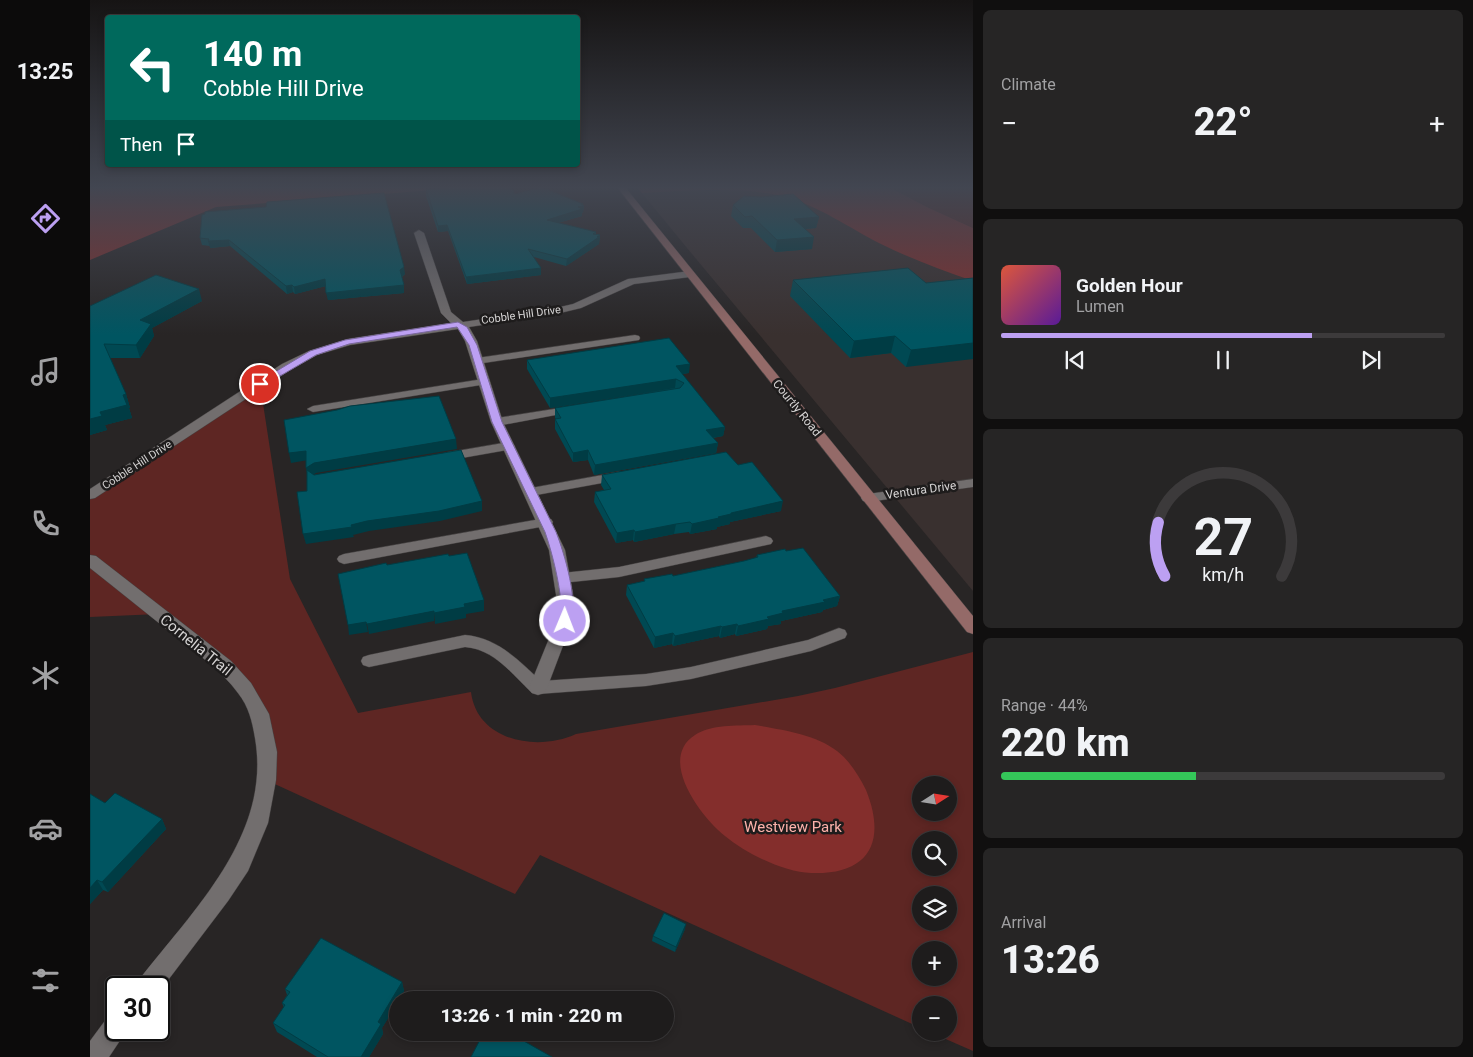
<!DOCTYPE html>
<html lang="en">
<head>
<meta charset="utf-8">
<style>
	body { margin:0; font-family:Roboto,sans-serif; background:#262525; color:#f1f3f6; height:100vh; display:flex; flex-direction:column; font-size:19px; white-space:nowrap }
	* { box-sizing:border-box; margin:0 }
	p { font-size:16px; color:#a1a1a3 }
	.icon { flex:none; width:28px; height:28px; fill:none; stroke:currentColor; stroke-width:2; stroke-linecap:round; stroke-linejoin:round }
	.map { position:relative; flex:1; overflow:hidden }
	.side { display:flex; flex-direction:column; gap:10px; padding:10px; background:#100f0f; width:500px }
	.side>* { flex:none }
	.guide { position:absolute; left:15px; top:15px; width:475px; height:152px; border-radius:5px; box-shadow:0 2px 8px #0003,0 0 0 1px #3c3a3b; background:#00695c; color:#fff; overflow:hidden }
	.needle { width:32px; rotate:78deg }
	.buttons { position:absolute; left:822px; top:776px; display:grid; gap:10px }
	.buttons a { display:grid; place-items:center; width:45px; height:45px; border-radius:50%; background:#1e1c1c; box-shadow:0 2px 8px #0003,0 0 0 1px #3c3a3b; font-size:25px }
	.speed { position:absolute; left:15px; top:976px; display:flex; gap:10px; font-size:25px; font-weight:700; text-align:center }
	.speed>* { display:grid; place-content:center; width:65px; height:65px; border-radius:50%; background:#1e1c1c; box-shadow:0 2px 8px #0003,0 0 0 1px #3c3a3b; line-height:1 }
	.speed .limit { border:2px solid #111; border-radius:8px; background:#fff; color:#111 }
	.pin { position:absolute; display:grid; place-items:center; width:42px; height:42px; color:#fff; margin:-21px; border:2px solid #fff; border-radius:50%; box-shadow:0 1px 5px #0007 }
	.me { position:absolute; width:55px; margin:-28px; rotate:1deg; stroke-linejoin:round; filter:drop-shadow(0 0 4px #0008) }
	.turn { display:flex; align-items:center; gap:18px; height:105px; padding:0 15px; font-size:22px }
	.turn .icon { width:65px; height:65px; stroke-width:2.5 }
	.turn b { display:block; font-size:35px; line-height:42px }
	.then { display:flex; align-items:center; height:48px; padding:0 15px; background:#0003; gap:10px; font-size:19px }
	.big { font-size:38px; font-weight:800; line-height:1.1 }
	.side .card { flex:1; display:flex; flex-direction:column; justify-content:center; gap:8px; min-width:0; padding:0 18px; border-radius:8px; background:#262525 }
	.side .dial { align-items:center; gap:0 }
	.dial svg { height:130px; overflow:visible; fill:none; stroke:#3c3a3b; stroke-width:7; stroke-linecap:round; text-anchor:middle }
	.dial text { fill:#f1f3f6; stroke:none }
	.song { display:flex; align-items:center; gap:15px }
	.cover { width:60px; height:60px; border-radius:8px; background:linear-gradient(135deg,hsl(10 70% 55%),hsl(270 70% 35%)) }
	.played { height:5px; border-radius:2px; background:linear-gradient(90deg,#bca0f2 70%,#3c3a3b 70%) }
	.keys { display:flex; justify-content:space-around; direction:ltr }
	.heat { display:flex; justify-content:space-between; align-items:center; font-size:28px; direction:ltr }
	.charge { height:8px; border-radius:4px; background:linear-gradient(90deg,#34c759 44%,#3c3a3b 0) }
	.trip { position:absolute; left:299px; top:991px; width:285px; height:50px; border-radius:25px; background:#1e1c1c; box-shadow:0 2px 8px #0003,0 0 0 1px #3c3a3b; font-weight:800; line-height:50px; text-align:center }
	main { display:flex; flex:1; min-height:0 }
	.tabs { display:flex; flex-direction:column; width:90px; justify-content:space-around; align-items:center; background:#0c0b0b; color:#a1a1a3 }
	.tabs .icon { width:35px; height:35px }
	.tabs .current { color:#bca0f2 }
	.tabs b { font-size:22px; color:#f1f3f6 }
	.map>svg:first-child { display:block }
	.built { fill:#39302f }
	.green { fill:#5e2623; fill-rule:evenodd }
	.forest { fill:#842e2c }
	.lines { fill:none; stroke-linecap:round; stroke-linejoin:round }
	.stream { fill:#842e2c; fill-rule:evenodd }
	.lane-casing { stroke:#444141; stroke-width:1 }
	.street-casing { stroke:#444141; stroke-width:1 }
	.secondary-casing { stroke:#444141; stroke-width:1 }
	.lane { fill:#726e6e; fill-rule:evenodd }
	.street { fill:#726e6e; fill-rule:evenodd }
	.secondary { fill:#946a68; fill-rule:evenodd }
	.wall { fill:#004953 }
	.shaded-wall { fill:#003c44 }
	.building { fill:#005561; stroke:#003c44 }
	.route { fill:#bca0f2; stroke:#7a689d }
	.labels { text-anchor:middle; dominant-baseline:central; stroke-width:5; stroke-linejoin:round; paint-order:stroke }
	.far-street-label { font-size:11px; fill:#d6d4d4; stroke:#1e1c1c }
	.street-label { font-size:12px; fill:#d6d4d4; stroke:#1e1c1c }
	.near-street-label { font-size:15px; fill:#d6d4d4; stroke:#1e1c1c }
	.near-park-label { font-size:15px; fill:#feb2ab; stroke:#1e1c1c }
</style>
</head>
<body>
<main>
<nav class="tabs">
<b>13:25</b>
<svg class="icon current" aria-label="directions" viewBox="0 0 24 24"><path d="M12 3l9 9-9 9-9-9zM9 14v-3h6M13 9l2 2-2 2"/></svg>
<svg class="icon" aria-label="music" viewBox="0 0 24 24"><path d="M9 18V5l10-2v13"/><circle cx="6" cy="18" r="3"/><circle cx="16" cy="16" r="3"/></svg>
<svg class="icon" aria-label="phone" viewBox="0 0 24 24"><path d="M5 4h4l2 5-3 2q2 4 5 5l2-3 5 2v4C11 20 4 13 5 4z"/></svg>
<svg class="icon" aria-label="climate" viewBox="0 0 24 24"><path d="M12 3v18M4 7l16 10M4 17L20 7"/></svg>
<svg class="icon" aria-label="car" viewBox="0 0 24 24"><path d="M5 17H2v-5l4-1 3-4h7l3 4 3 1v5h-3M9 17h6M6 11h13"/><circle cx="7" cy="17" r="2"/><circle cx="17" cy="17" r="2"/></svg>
<svg class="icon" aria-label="filters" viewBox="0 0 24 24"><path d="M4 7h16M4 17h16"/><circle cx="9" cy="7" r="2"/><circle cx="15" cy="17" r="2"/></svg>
</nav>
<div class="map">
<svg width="883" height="1057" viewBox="0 0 883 1057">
	<rect width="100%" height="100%" fill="#282525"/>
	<path class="built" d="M547,187H883V591L597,248Z"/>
	<path class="green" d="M799,187H883V228L837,207Z
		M170,384L200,579L268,713L381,692C387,741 447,752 486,734L708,696L745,688L883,652V1051L842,1033L859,1032V1005H831V1028L450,855L425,894L176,780L155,688L69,614L0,617V495ZM831,785H859V812H831ZM831,840H859V868H831ZM831,895H859V922H831ZM831,950H859V978H831Z"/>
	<path class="forest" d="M0,187H382L126,207L0,260Z
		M547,187H799L837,207L883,228V281C852,270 821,259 791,244C759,228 728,205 692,196C651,186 594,191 552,193Z
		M665,725C692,730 725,734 747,751C760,761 769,776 776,790C797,842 779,875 721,873C694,872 655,853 635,836C611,817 567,759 605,735C622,724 646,726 665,725Z"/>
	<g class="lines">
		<path class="stream" d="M738,187H744L820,218L883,247V250L816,220Z"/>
		<g class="lane-casing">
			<path id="lane" d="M545,335L549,336L550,338L549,340L387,364L382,361L387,358Z
				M393,379L397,380L399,382L397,384L223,412L217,409L223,406Z
				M483,406L489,409L487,411L407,426L401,422L407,418Z
				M419,442L425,446L423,449L355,461L349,457L355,453Z
				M529,472L535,476L534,479L441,496L434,492L441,488Z
				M456,518L461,519L463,522L461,525L254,564L249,562L247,559L249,556L254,554Z
				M676,536L681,538L683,541L681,544L529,577L472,583L467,582L465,578L467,574L472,573L529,567Z
				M749,628L755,630L757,634L755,638L721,651L601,679L556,686L448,694L442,693C422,674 404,649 375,647L279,667L273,665L271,661L273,657L279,655L375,635C408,638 428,660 451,681L556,674L601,667L718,640Z"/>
		</g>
		<g class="street-casing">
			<path id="street" d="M329,230L334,233L361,312L373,322L466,308L483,304L538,279L600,271L605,274L600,277L544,284L491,308L466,314L379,327L387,341L413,422L475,550L485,605V614L457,688L454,693L448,695L442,693L439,688L469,614L459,550L401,422L375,341L368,329L260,345L227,355L200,370L5,498L0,499V489L192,364L219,351L258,339L361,323L351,313L324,233Z
				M883,479V487L778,502L773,501L771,498L773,495L778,494Z
				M0,555L6,556L141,661L161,683L179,714L187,752L186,780L178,823L158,871L138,901L69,992V988H45L49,980C103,910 182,835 165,738C162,721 159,707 148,693C132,671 110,656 89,639C59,615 30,592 0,568Z
				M26,1015V1030H37L19,1057H0V1041L17,1018Z"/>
		</g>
		<g class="secondary-casing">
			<path id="secondary" d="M527,187H535L883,616V634L877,632Z"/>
		</g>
		<use href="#lane" class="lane"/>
		<use href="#street" class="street"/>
		<use href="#secondary" class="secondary"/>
	</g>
	<path class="wall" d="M336,189L425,194L493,204L492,205L494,206L493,212L492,213V216L468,223L506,232V234L510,235L509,244L476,266L444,257L451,275L377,284L358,231L348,232L336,196Z
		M643,205L729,217L726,228L715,229L722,249L685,252L661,228H653L641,216Z
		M112,215L315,274L312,277L314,293L238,300L236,286L205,294L203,292L197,294L140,246L120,248V246L112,245L110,238Z
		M883,278L816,367L801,353L760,358L700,296L703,280L836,283Z
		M112,301L62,328L64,336L50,358H20L36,394L40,408H39L42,418L15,425L17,430L0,435V306Z
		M437,360L599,373L592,374L635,427L633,436L623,438L628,443L626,453L504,475L498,460L483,462L465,429V419H466L465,418V408L585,388L460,408L437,369Z
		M512,475L691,511L640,522V524L627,527V529L600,534L599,532L584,534L544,542L543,540L526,543L504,502L505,492L514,490L511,485Z
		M696,551L750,596L747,606L733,610L732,612L691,621V624L678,626L677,629L646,636L645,634L630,638L629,636L583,646L582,644L564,648L536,595L537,585L554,581V579L583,576L654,561L666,558L667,555Z
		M0,794L15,803L72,819L76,829L18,892L13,890L0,904Z
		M595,929L585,952L562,941L563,936Z
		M312,982L314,991L308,1000V1002L292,1028L293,1034L279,1057H227L187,1032L183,1023L194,1008L192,1003L197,995L195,989Z"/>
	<path class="shaded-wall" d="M491,204H493L492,206H494L493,212L492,213V216L457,226V220L488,207Z
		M729,217L726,228L702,230L704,219Z
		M357,225L358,231L348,232V226Z
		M510,235L509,244L476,266L477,259Z
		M724,237L722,249L685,252L687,240Z
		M139,240L140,246L120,248L118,241Z
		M314,267L315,274L311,277L310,270Z
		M451,268V275L377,284L376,277Z
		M235,279L236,286L205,294L204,287Z
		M202,285L203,292L197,294L196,286Z
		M314,285V293L238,300L236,293Z
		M109,289L112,301L62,328L64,336L50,358L46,345L50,320Z
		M805,336L801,353L760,358L764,341Z
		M883,343V359L816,367L821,350Z
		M600,364L599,373L585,375L586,366Z
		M586,379L585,388L460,408V398Z
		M36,394L40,408H39L42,418L15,425L17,430L0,435V419L33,395Z
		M635,427L633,436L615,439L616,430Z
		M366,439L367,449L226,473L218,478L216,468L224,463Z
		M628,443L626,453L504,475L505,465Z
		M498,450V460L483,462V453Z
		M216,451L218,460L201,463L199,453Z
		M392,501V511L350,521L279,531L263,535L264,537L216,544L213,534L261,525L277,521Z
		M693,501L691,511L640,522V524L627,527V529L600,534L602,524L641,513Z
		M586,524L584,534L544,542L545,532Z
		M544,530L543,540L526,543L527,533Z
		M750,596L747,606L733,610L732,612L691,621V624L678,626L677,629L646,636L648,626L677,617L692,611Z
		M394,600V611L376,614V618L345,624L344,613L374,604Z
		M344,611V621L279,634L277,624Z
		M276,622L278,632L259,635L258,625Z
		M647,624L645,634L630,638L632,627Z
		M631,626L629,636L583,646L585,636Z
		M583,633L582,644L564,648L565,637Z
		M72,819L76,829L18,892L12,882Z
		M7,880L13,890L0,904V888Z
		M596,924L595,929L585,952L586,947Z
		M312,982L314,991L309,1000H308V1002L292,1028L293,1034L279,1057H271L288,1022Z"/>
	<path class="building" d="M370,187H421L425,194L451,187L493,204H491L494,206L488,207L492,209L457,220L506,232L503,234L510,235L507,237H509L477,259L438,249L451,268L376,277L357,225L348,226L336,189Z
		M294,193L314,267L310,270L314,285L236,293L235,279L204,287L202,285L196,286L139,240L118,241L119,239L110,238L112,215L115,214V212L176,207L177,202Z
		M703,194L729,217L704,219L724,237L687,240L662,216L655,217L643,205L654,196L671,197Z
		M818,268L836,283L883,278V343L821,350L805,336L764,341L703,280Z
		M66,275L109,289L50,320L61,324L46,345L14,344L36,394L33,395L37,405L10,412L12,416L0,419V306Z
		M579,338L600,364L586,366L635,427L616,430L628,443L505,465L498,450L483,453L465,419L471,418L465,408L590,388L594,383L586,379L460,398L437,360Z
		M349,396L366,439L224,463L216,468V451L199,453L194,420L247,410L260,406Z
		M371,450L392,501L349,511L277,521L261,525L262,527L213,534L207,492L217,491V470L224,475Z
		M636,452L648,465L662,462L693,501L641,513V514L628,517L629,518L602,524L600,522L586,524L545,532L544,530L527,533L505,492L521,489L512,475Z
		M713,548L750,596L733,600L735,602L692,611L693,613L677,617L679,619L648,626L647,624L632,627L631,626L585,636L583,633L565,637L537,585L555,581L554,579L582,574L583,576L654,561L668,557L667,555L695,549L696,551Z
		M377,553L394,600L374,604L375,607L344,613V611L277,624L276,622L258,625L248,574L296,563L297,565L358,554L359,556Z
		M25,793L72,819L12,882L7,880L0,888V794L15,803Z
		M574,913L596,924L586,947L563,936Z
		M231,938L312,982L288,1022L291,1024L271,1057H238L183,1023L195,1005L192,1003L200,992L195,989Z
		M394,1032H418L462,1057H381Z"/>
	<linearGradient id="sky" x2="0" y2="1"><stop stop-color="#161414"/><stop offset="0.56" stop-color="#424651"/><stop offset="1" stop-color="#424651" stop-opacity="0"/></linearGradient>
	<rect width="883" height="335" fill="url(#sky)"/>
	<path class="route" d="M368,322L377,327L387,345L412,422L466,532C474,552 490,605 480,625H470C467,618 471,612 471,605C470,584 462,552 455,532L402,422L379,345L367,327L259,344L226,355L173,386H167L165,384L220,351L255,340Z"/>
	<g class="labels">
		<g class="far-street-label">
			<text transform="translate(431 315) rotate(-8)">Cobble Hill Drive</text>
			<text transform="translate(47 465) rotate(-33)">Cobble Hill Drive</text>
		</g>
		<g class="street-label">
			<text transform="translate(707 408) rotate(51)">Courtly Road</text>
			<text transform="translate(831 490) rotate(-8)">Ventura Drive</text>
		</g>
		<g class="near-street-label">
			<text transform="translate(106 645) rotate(39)">Cornelia Trail</text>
		</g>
		<g class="near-park-label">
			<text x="703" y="827">Westview Park</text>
		</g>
	</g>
</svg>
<div class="buttons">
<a><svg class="needle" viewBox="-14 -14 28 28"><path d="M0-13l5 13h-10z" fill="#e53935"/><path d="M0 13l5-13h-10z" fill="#a1a1a3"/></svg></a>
<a><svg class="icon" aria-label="search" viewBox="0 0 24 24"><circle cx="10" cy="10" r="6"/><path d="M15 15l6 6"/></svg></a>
<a><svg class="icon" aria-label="layers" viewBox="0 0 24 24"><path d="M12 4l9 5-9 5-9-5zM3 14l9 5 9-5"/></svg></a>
<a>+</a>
<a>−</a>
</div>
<div class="speed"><div class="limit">30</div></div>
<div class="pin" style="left:170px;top:384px;background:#d93025"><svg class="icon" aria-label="arrive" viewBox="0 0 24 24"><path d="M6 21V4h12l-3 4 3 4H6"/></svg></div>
<svg class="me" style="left:475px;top:621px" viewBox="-20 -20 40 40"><circle r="17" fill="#bca0f2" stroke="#fff" stroke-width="3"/><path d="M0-11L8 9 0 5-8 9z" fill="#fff"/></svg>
<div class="trip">13:26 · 1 min · 220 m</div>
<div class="guide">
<div class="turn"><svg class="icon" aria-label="left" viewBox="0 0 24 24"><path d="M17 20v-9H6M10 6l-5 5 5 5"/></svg><div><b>140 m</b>Cobble Hill Drive</div></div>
<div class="then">Then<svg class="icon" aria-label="arrive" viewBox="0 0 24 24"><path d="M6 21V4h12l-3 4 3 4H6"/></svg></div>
</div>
</div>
<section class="side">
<div class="card"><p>Climate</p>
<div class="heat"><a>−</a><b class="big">22°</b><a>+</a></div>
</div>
<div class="card">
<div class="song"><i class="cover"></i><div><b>Golden Hour</b><p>Lumen</p></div></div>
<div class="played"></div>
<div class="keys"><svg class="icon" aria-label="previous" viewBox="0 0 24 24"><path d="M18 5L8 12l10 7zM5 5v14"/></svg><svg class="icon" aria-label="pause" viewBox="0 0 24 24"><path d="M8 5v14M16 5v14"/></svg><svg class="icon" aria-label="next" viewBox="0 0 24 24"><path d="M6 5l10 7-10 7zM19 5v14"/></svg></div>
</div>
<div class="card dial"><svg viewBox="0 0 100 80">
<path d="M14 69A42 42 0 1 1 86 69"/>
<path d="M14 69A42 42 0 0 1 10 36" stroke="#bca0f2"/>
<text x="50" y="56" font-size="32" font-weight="700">27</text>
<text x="50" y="72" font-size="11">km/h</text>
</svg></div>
<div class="card"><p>Range · 44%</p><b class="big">220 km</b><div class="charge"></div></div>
<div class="card"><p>Arrival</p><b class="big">13:26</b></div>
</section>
</main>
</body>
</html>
